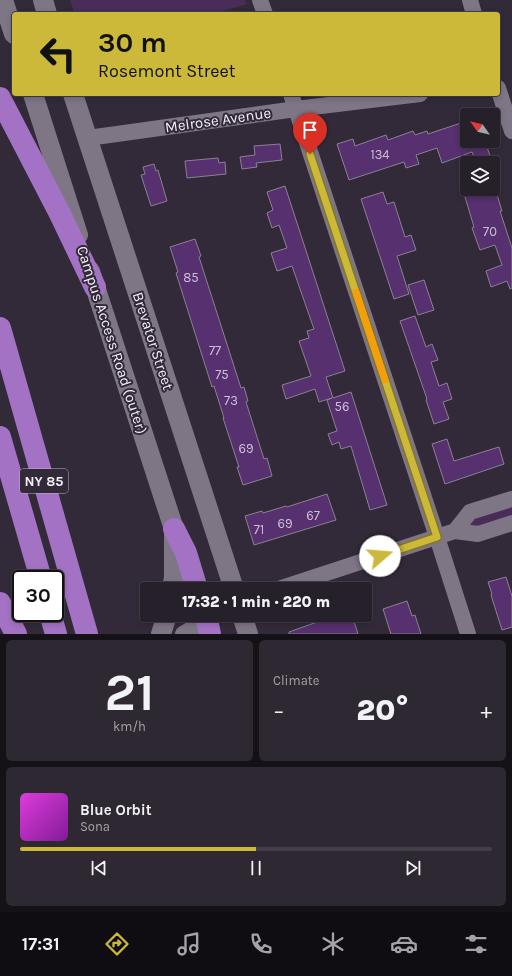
<!DOCTYPE html>
<html lang="en">
<head>
<meta charset="utf-8">
<style>
	body { margin:0; font-family:Karla,sans-serif; background:#2e2832; color:#f1f3f6; height:100vh; display:flex; flex-direction:column; font-size:15px; white-space:nowrap }
	* { box-sizing:border-box; margin:0 }
	p { font-size:13px; color:#a4a3a8 }
	.icon { flex:none; width:22px; height:22px; fill:none; stroke:currentColor; stroke-width:2; stroke-linecap:round; stroke-linejoin:round }
	.map { position:relative; height:634px; overflow:hidden }
	.details { display:flex; flex-direction:column; gap:6px; padding:6px; background:#151217; flex:1 }
	.details>* { flex:none }
	.hud { position:absolute; left:12px; top:12px; width:488px; height:84px; border-radius:4px; box-shadow:0 2px 6px #0003,0 0 0 1px #423e47; background:#ccb939; color:#111; overflow:hidden }
	.needle { width:26px; rotate:304deg }
	.fabs { position:absolute; left:460px; top:108px; display:grid; gap:8px }
	.fabs a { display:grid; place-items:center; width:40px; height:40px; border-radius:4px; background:#26202a; box-shadow:0 2px 6px #0003,0 0 0 1px #423e47; font-size:20px }
	.speed { position:absolute; left:12px; top:570px; display:flex; gap:8px; font-size:20px; font-weight:700; text-align:center }
	.speed>* { display:grid; place-content:center; width:52px; height:52px; border-radius:50%; background:#26202a; box-shadow:0 2px 6px #0003,0 0 0 1px #423e47; line-height:1 }
	.speed .limit { border:2px solid #111; border-radius:6px; background:#fff; color:#111 }
	.pin { position:absolute; display:grid; place-items:center; width:34px; height:34px; color:#fff; margin:-41px -17px; border-radius:50% 50% 50% 0; rotate:-45deg; box-shadow:0 0 4px #0007 }
	.pin .icon { rotate:45deg }
	.me { position:absolute; width:44px; margin:-22px; rotate:72deg; stroke-linejoin:round; filter:drop-shadow(0 0 3px #0008) }
	.turn { display:flex; align-items:center; gap:14px; height:84px; padding:0 20px; font-size:18px }
	.turn .icon { width:52px; height:52px; stroke-width:2.5 }
	.turn b { display:block; font-size:28px; line-height:34px }
	.big { font-size:30px; font-weight:800; line-height:1.1 }
	.details .widget { flex:1; display:flex; flex-direction:column; justify-content:center; gap:6px; min-width:0; padding:0 14px; border-radius:6px; background:#2e2832 }
	.details .dial { align-items:center; gap:0 }
	.dial b { font-size:52px; line-height:1 }
	.song { display:flex; align-items:center; gap:12px }
	.cover { width:48px; height:48px; border-radius:6px; background:linear-gradient(135deg,hsl(300 70% 55%),hsl(290 70% 35%)) }
	.played { height:4px; border-radius:2px; background:linear-gradient(90deg,#ccb939 50%,#423e47 50%) }
	.keys { display:flex; justify-content:space-around; direction:ltr }
	.heat { display:flex; justify-content:space-between; align-items:center; font-size:22px; direction:ltr }
	.details .tiles { flex:1; display:grid; gap:6px; grid-template-columns:1fr 1fr }
	.widget:last-child { grid-column:span 2 }
	.trip { position:absolute; left:140px; top:582px; width:232px; height:40px; border-radius:4px; background:#26202a; box-shadow:0 2px 6px #0003,0 0 0 1px #423e47; font-weight:800; line-height:40px; text-align:center }
	.tab-bar { display:flex; height:64px; justify-content:space-around; align-items:center; background:#0f0d11; color:#a4a3a8 }
	.tab-bar .icon { width:28px; height:28px }
	.tab-bar .current { color:#ccb939 }
	.tab-bar b { font-size:18px; color:#f1f3f6 }
	.map>svg:first-child { display:block }
	.green { fill:#472d57 }
	.building { fill:#57306f; stroke:#8a8191 }
	.lines { fill:none; stroke-linecap:round; stroke-linejoin:round }
	.minor { stroke:#7e7585; stroke-width:16 }
	.tertiary { stroke:#7e7585; stroke-width:20 }
	.motorway { stroke:#a472c4; stroke-width:22 }
	.route-casing { stroke:#857825; stroke-width:10 }
	.route { stroke:#ccb939; stroke-width:7 }
	.slow { stroke:#f59e0b; stroke-width:7 }
	.labels { text-anchor:middle; dominant-baseline:central; stroke-width:4; stroke-linejoin:round; paint-order:stroke }
	.number-label { font-size:13px; fill:#ccbed5 }
	.shield { fill:#322a38; stroke:#b9b3be; stroke-width:1 }
	.shield-label { font-size:14px; font-weight:bold; fill:#f3eef7 }
	.street-label { font-size:15px; fill:#f3eef7; stroke:#322a38 }
</style>
</head>
<body>
<div class="map">
<svg width="512" height="634" viewBox="0 0 512 634">
	<rect width="100%" height="100%" fill="#322a38"/>
	<path class="green" d="M70,0H245L247,4L213,14H75Z
		M512,507V518L472,531L469,521Z"/>
	<path class="building" d="M467,121V141H499L500,143L487,147L491,159L476,163L472,152L442,163L437,148L416,155L419,164L406,168L404,162L349,180L337,144L353,139L355,146L386,135L388,140L413,131L415,135L427,131L428,134Z
		M280,144L282,160L256,163L257,167L242,169L240,157L255,155L254,146Z
		M218,158L219,163L225,162L226,174L187,178L185,161Z
		M154,164L156,171L158,170L167,201L151,206L141,175L145,174L143,167Z
		M285,186L345,371L326,377L333,398L351,392L387,505L370,510L351,446L341,449L339,442L332,445L328,434L337,431L327,400L332,398L319,402L315,389L286,399L282,385L311,376L299,341L309,338L307,331L314,329L292,266L277,271L271,253L287,248L279,225L272,228L267,213L273,210L267,192Z
		M493,188H495L502,211H500L512,248V288L510,289L507,281L491,287L486,271L502,265L495,245L480,250L472,228L474,227L465,197Z
		M383,192L387,204L394,202L405,237L411,235L416,250L397,256L409,294L394,299L361,199Z
		M195,239L201,256L199,257L241,388L244,387L248,401L246,402L264,459L267,458L272,476L243,485L237,467H239L223,418H224L214,386L212,387L176,273L178,272L170,247Z
		M424,280L434,310L418,315L408,285Z
		M415,316L426,347L432,344L438,360L431,362L439,386L447,383L452,399L443,402L449,419L434,424L426,400L427,399L400,321Z
		M447,439L454,461L499,447L504,464L445,484L432,444Z
		M327,494L336,520L254,545L245,516L262,511L263,513L286,506L287,507Z
		M506,577L512,596V627L502,630L491,595L492,594L488,582Z
		M407,601L412,616L415,615L421,634H391L383,609Z
		M337,615H352L358,634H289V632Z"/>
	<g class="lines">
		<path class="minor" d="M260,0L265,14
			M470,0L474,14
			M498,88L512,131
			M291,94L437,537L468,634
			M88,138L296,109L420,94
			M455,531L470,512L512,499
			M278,589L455,531L478,534L512,523
			M183,634L215,615"/>
		<path class="tertiary" d="M3,0L14,34
			M43,0L47,14
			M33,94L78,235
			M73,94L234,589
			M90,271L174,529V577L172,589
			M242,615L248,634
			M161,634L167,615"/>
		<path class="motorway" d="M0,98L60,214L95,287
			M0,328L87,634
			M0,437L41,579
			M174,529L186,553L197,589
			M0,603L16,634
			M50,613L56,634
			M206,615L210,634"/>
	</g>
	<g class="lines">
		<g class="route-casing">
			<path id="route" d="M310,154L437,537L380,556"/>
		</g>
		<use href="#route" class="route"/>
		<path class="slow" d="M356,292L385,380"/>
	</g>
	<g class="labels">
		<g class="number-label">
			<text x="380" y="154">134</text>
			<text x="490" y="231">70</text>
			<text x="191" y="277">85</text>
			<text x="215" y="350">77</text>
			<text x="222" y="374">75</text>
			<text x="231" y="400">73</text>
			<text x="342" y="406">56</text>
			<text x="246" y="448">69</text>
			<text x="313" y="515">67</text>
			<text x="285" y="523">69</text>
			<text x="259" y="529">71</text>
		</g>
		<rect class="shield" x="20" y="469" width="48" height="24" rx="3"/>
		<g class="shield-label">
			<text x="44" y="481">NY 85</text>
		</g>
		<g class="street-label">
			<text transform="translate(218 120) rotate(-8)">Melrose Avenue</text>
			<text transform="translate(112 340) rotate(72)">Campus Access Road (outer)</text>
			<text transform="translate(153 341) rotate(72)">Brevator Street</text>
		</g>
	</g>
</svg>
<div class="fabs">
<a><svg class="needle" viewBox="-14 -14 28 28"><path d="M0-13l5 13h-10z" fill="#e53935"/><path d="M0 13l5-13h-10z" fill="#a4a3a8"/></svg></a>
<a><svg class="icon" aria-label="layers" viewBox="0 0 24 24"><path d="M12 4l9 5-9 5-9-5zM3 14l9 5 9-5"/></svg></a>
</div>
<div class="speed"><div class="limit">30</div></div>
<div class="pin" style="left:310px;top:154px;background:#d93025"><svg class="icon" aria-label="arrive" viewBox="0 0 24 24"><path d="M6 21V4h12l-3 4 3 4H6"/></svg></div>
<svg class="me" style="left:380px;top:556px" viewBox="-20 -20 40 40"><circle r="19" fill="#fff"/><path d="M0-13L10 11 0 6-10 11z" fill="#ccb939"/></svg>
<div class="trip">17:32 · 1 min · 220 m</div>
<div class="hud">
<div class="turn"><svg class="icon" aria-label="left" viewBox="0 0 24 24"><path d="M17 20v-9H6M10 6l-5 5 5 5"/></svg><div><b>30 m</b>Rosemont Street</div></div>
</div>
</div>
<section class="details">
<div class="tiles">
<div class="widget dial"><b>21</b><p>km/h</p></div>
<div class="widget"><p>Climate</p>
<div class="heat"><a>−</a><b class="big">20°</b><a>+</a></div>
</div>
<div class="widget">
<div class="song"><i class="cover"></i><div><b>Blue Orbit</b><p>Sona</p></div></div>
<div class="played"></div>
<div class="keys"><svg class="icon" aria-label="previous" viewBox="0 0 24 24"><path d="M18 5L8 12l10 7zM5 5v14"/></svg><svg class="icon" aria-label="pause" viewBox="0 0 24 24"><path d="M8 5v14M16 5v14"/></svg><svg class="icon" aria-label="next" viewBox="0 0 24 24"><path d="M6 5l10 7-10 7zM19 5v14"/></svg></div>
</div>
</div>
</section>
<nav class="tab-bar">
<b>17:31</b>
<svg class="icon current" aria-label="directions" viewBox="0 0 24 24"><path d="M12 3l9 9-9 9-9-9zM9 14v-3h6M13 9l2 2-2 2"/></svg>
<svg class="icon" aria-label="music" viewBox="0 0 24 24"><path d="M9 18V5l10-2v13"/><circle cx="6" cy="18" r="3"/><circle cx="16" cy="16" r="3"/></svg>
<svg class="icon" aria-label="phone" viewBox="0 0 24 24"><path d="M5 4h4l2 5-3 2q2 4 5 5l2-3 5 2v4C11 20 4 13 5 4z"/></svg>
<svg class="icon" aria-label="climate" viewBox="0 0 24 24"><path d="M12 3v18M4 7l16 10M4 17L20 7"/></svg>
<svg class="icon" aria-label="car" viewBox="0 0 24 24"><path d="M5 17H2v-5l4-1 3-4h7l3 4 3 1v5h-3M9 17h6M6 11h13"/><circle cx="7" cy="17" r="2"/><circle cx="17" cy="17" r="2"/></svg>
<svg class="icon" aria-label="filters" viewBox="0 0 24 24"><path d="M4 7h16M4 17h16"/><circle cx="9" cy="7" r="2"/><circle cx="15" cy="17" r="2"/></svg>
</nav>
</body>
</html>
